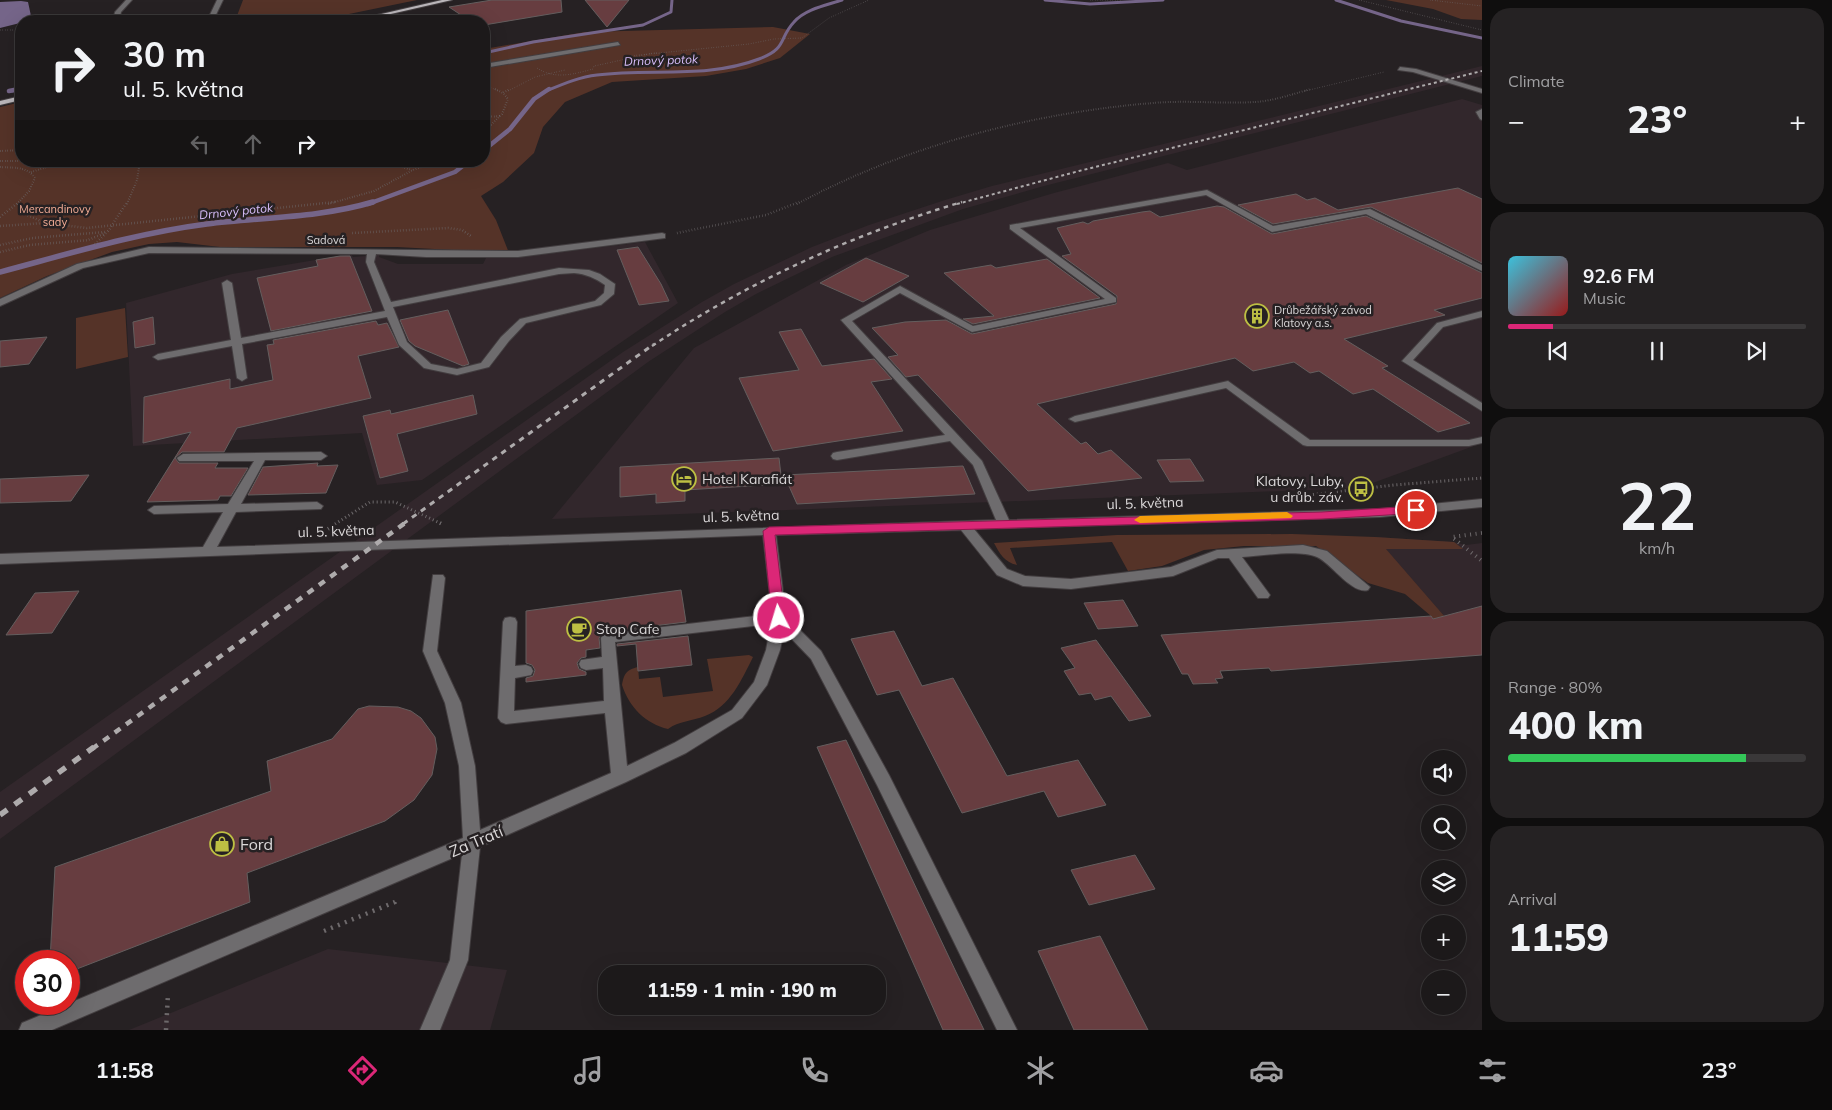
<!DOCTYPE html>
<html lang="en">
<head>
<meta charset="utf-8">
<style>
	body { margin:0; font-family:Mulish,sans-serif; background:#252223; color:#f1f3f6; height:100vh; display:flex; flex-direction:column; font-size:19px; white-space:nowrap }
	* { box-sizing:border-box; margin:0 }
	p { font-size:16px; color:#a0a0a2 }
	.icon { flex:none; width:28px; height:28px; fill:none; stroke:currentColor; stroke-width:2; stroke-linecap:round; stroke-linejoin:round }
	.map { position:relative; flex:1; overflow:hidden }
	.sheet { display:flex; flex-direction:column; gap:8px; padding:8px; background:#0f0e0e; width:350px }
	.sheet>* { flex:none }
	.banner { position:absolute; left:15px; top:15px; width:475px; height:152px; border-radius:20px; box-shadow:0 5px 20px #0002,0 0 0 1px #3a3839; background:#1c191a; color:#f1f3f6; overflow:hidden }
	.buttons { position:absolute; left:1421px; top:750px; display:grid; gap:10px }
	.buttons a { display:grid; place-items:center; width:45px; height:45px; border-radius:50%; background:#1c191a; box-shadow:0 5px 20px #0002,0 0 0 1px #3a3839; font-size:25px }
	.speed { position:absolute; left:15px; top:950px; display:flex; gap:10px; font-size:25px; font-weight:700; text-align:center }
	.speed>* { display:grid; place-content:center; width:65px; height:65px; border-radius:50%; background:#1c191a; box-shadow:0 5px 20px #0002,0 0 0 1px #3a3839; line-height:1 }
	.speed .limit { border:8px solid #d22; background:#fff; color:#111 }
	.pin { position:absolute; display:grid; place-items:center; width:42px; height:42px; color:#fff; margin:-21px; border:2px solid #fff; border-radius:50%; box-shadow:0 1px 5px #0007 }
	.me { position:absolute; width:55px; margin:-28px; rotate:355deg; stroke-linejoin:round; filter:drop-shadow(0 0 4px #0008) }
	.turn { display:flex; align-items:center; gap:18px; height:105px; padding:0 25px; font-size:22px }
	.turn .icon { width:65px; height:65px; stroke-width:2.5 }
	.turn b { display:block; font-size:35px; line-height:42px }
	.lanes { display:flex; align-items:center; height:48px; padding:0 25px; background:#0003; justify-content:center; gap:25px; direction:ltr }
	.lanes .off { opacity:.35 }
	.big { font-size:38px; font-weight:800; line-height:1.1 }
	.sheet .widget { flex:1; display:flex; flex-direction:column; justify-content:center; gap:8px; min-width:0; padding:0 18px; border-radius:20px; background:#252223 }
	.sheet .dial { align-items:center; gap:0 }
	.dial b { font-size:65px; line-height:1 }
	.song { display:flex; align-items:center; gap:15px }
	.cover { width:60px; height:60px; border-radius:8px; background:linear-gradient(135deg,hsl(190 70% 55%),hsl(0 70% 35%)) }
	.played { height:5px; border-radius:2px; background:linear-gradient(90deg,#db2777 15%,#3a3839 15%) }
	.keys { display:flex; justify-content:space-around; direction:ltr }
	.heat { display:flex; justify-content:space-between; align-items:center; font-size:28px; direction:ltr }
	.charge { height:8px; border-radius:4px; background:linear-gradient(90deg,#34c759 80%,#3a3839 0) }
	.trip { position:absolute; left:598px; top:965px; width:288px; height:50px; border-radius:20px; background:#1c191a; box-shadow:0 5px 20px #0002,0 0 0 1px #3a3839; font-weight:800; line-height:50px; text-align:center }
	.tabs { display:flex; height:80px; justify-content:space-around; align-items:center; background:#0b0a0a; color:#a0a0a2 }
	.tabs .icon { width:35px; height:35px }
	.tabs .current { color:#db2777 }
	.tabs b { font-size:22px; color:#f1f3f6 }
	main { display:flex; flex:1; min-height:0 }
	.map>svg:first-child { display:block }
	.built { fill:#32272c }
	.green { fill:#553328 }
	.water { fill:#756589 }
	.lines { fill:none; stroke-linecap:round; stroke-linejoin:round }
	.stream-far2 { stroke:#756589; stroke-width:3 }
	.stream-far1 { stroke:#756589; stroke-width:4.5 }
	.stream { stroke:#756589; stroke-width:5.5 }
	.building { fill:#673d40; stroke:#645e5e }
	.minor-casing { stroke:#433e40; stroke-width:2 }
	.major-casing { stroke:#433e40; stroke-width:2 }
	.path-far5 { stroke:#6d696b; stroke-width:1; stroke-dasharray:0.5 2; stroke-linecap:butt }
	.path-far4 { stroke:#6d696b; stroke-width:2; stroke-dasharray:0.5 2; stroke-linecap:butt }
	.path-far3 { stroke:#6d696b; stroke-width:2.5; stroke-dasharray:0.5 2.5; stroke-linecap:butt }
	.path-far2 { stroke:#6d696b; stroke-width:3; stroke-dasharray:1 3; stroke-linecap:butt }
	.path-far1 { stroke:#6d696b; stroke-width:4; stroke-dasharray:1 4.5; stroke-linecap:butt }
	.path { stroke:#6d696b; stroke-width:4.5; stroke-dasharray:2 5.5; stroke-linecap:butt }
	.minor { fill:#6e6c6e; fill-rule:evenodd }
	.major { fill:#bab6ba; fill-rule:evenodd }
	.rail-far4 { stroke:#aeabac; stroke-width:2; stroke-dasharray:3 3; stroke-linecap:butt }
	.rail-far3 { stroke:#aeabac; stroke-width:2.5; stroke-dasharray:4.5 4.5; stroke-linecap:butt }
	.rail-far2 { stroke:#aeabac; stroke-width:3; stroke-dasharray:5.5 5.5; stroke-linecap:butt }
	.rail-far1 { stroke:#aeabac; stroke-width:4.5; stroke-dasharray:7 7; stroke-linecap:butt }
	.rail { stroke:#aeabac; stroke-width:5.5; stroke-dasharray:9 9; stroke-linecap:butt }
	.path-bridge { stroke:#6d696b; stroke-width:1; stroke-dasharray:0.5 2; stroke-linecap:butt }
	.route { fill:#db2777; stroke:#8e194d }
	.slow { fill:#f59e0b }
	.labels { text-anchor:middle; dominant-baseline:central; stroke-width:5; stroke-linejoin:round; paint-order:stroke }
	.far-park-label { font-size:11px; fill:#f2ac95; stroke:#262123 }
	.far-street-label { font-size:11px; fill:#dad7d8; stroke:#262123 }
	.far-poi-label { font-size:11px; fill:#dad7d8; stroke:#262123; text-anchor:start }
	.far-water-label { font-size:12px; font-style:italic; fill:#d8befb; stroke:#262123 }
	.poi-label { font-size:14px; fill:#dad7d8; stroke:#262123; text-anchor:start }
	.street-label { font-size:14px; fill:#dad7d8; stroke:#262123 }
	.near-street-label { font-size:16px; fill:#dad7d8; stroke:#262123 }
	.near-poi-label { font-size:16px; fill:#dad7d8; stroke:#262123; text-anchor:start }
</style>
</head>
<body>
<main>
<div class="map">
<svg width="1482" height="1030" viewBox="0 0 1482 1030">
	<rect width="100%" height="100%" fill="#262123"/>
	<path class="built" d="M1482,66V76L1044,186L963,209L832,257L756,294L725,312L648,362L0,839V792L623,352L702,302L734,284L812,247L869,225L945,200L992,186Z
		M1462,99L1482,105V443L1359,488L552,519L694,348L846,265L930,230L1054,193L1168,163L1187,170Z
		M645,242L678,303L422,480L377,485L362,433L133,446L126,303L232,274L351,254L353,257L379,255V257L398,264H483L486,258H512Z
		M1375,537L1454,542L1466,545L1482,543V650L1443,615Z
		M328,949L507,970L490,1030H129Z"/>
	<path class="green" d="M243,0H417L315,21H235Z
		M1386,0H1482V20L1461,19L1433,9Z
		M773,27L810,34L780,58L746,69L706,76L612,82L565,102L543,127L534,153L503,182L481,196L496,220L509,253L397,247H220L177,242L149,244L112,252L47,276L0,298V107L21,102V161H484V49L585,32Z
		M125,308L128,357L76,369V318Z
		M1292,534L1375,537L1454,542L1463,549H1386L1478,655L1464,656L1431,616L1405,594L1368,583L1316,546H1244L1204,550L1162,566L1128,571L1112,542L1010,548L1017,565C1004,562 1000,554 994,543L1117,535Z
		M749,655L753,657C742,679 730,707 705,716C692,721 679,721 668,729C646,724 629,707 622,685C624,674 626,670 638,667L639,679L660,677L663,697L713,691L707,659Z"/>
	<path class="water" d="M21,1L28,2L31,16L20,23L0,28V2Z"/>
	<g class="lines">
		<path class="stream-far2" d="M1045,0L1090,4L1163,0
			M1336,0L1401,21L1482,38
			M484,53L533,42L643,25L671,12L672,0
			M12,91L21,89
			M546,91C563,84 579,77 597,75C651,68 707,79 759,59C788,48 778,39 794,22C805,9 827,5 842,0"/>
		<path class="stream-far1" d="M9,91L19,89
			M484,150L510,129L534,99L549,89
			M368,204L455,172L469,161"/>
		<path class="stream" d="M0,272C68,254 137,233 207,224C263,217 319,218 373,202"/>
	</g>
	<path class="building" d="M492,0H561L562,12L484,25V21H470L449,7Z
		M585,0H629L607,27Z
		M1458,188L1482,199V263L1371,207L1273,224L1238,205L1296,194L1307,200L1315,198L1338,210Z
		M1217,206L1224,207L1272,234L1366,216L1482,273V298L1434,310L1445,315L1344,339L1388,366L1382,368L1470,423L1438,432L1373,389L1353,394L1319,371L1310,373L1294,362L1253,371L1235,358L1037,404L1081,444L1086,442L1098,454L1111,450L1142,478L1028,491L918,375L906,377L888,357L898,355L872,328L905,322L946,320L972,334L1116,304L1117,296L1062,256L1071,254L1057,228L1083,222L1088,224L1093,221L1142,212L1150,211L1160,217Z
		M638,247L661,284L669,301L639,305L617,250Z
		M340,256H350L372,311L271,331L257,278L318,266L316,260Z
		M866,258L909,276L863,302L820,283Z
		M1047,259L1100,298L973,324L963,319L994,316L944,273L991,265L996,268Z
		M448,310L469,364L463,366L415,346L409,341L400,320Z
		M153,317L155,344L135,348L133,322Z
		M376,321L378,325L387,323L399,347L358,356L371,398L237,428L224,452H182L175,458L179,463H218L215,468H248L231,496H220L218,500L147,502L191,432L143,443L144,397L230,379V389L273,380L267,345L274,344L273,340Z
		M801,329L822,366L874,359L892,379L871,382L903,431L773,451L739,378L799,370L779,332Z
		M47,337L29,364L0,367V341Z
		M473,395L477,414L397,434L408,471L380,478L363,416L390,410L391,414Z
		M779,458L782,484L685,490V501L656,503V494L620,497V467Z
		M1190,459L1204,481L1170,482L1157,460Z
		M318,463L317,466L338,465L326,493L248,495L263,467Z
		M963,466L975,494L797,504L784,475Z
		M89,475L71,501L0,503V479Z
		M681,590L686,622L603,632L599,638L600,648L586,650V657L581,658L577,663L579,669L586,672V675L526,682V678L533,676L535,670L532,665L526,663V611Z
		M79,591L52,633L6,635L35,593Z
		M1123,600L1138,626L1098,629L1084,603Z
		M1482,606V655L1271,671L1269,668L1220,671L1223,678L1215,679L1218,683L1193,684L1188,674H1182L1161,635L1431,616L1433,619Z
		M894,631L922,686L953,678L1007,776L1078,760L1106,805L1058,817L1044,791L962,813L899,690L877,695L851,639Z
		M688,636L692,665L638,671L636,644L617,646V644Z
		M1096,640L1151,716L1129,721L1111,696L1095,700L1091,693L1079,695L1064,671L1075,668L1061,648Z
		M369,706L398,707L411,711L421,718L435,737L437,749L432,775L414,800L385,821L247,873L250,902L69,972V961H50L55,867L271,791L267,761L332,739L358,709Z
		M846,740L956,972L984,1030H943L817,747Z
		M1135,855L1155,889L1089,905L1071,870Z
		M1100,936L1148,1030H1074L1038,951Z"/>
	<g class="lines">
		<g class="minor-casing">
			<path id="minor" d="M126,0H132L121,12L119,21H113L115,12Z
				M217,0H223L213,21H207Z
				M618,42L620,45L484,68V64Z
				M1400,67L1416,69L1482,89V93L1413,72L1398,70Z
				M1482,109V120L1480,119L1476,112Z
				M1207,190L1273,226L1370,209L1482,265V271L1366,214L1272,232L1206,195L1020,228L1116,298V302L972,332L900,293L852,321L982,461L1009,520L1380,509L1482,499V507L1380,517L974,529L1007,569L1025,576L1071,579L1171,567L1217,550L1303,545L1327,551L1370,587L1368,590C1352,595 1331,563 1317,557C1298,549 1262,556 1242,557L1270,595L1268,598H1258L1229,558H1218L1173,576L1071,589L1023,586L997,575L961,530L776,535L786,616L821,651L889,775L1017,1030H997L877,785L811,659L784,631L780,650L767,685L742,718L686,753L626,782L480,847L468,960L440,1030H420L450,960L462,854L52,1030H19L22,1023L463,838L459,766L445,703L423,651L433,575H443L445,578L437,651L461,703L475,766L480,830L611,773L605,713L506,724L501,722L498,718L503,622L505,618L510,617L515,618L517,622L515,666L526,665L531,667L533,671L531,675L515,678L514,711L604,701L603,668L586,670L581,668L579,664L581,660L602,657L601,638L603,634L772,614L763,535L0,564V554L203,547L223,512L154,514L148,510L154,506L228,504L254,461H179L177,458L183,454L321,452L327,456L321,460H265L241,504L317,502L323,506L321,509L236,512L217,547L996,520L973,465L950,441L837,460L833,459L831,456L833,453L837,452L945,435L841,320L900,286L973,326L1105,299L1010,229V225ZM771,624L766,650L754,682L732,710L674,743L627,766L615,642Z
				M662,233L665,234V238L518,257H426L376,254L374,262L391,302L559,268L589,270L600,274L615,284L614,294L601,305L526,323L509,341L489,367L457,375L424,368L399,345L387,317L242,344L247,378L242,381L237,378L232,346L158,360L153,357L158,354L231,340L222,283L227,280L232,283L241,338L385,311L366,262L367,254L149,253L83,268L0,306V299L77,264L149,247L518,251ZM574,273C586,274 595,278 605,285L604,293L595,301L520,319L501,337L481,363L457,369L431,364L407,342L393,307L559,274Z
				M1482,311V317L1443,327L1413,360L1482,403V411L1402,361L1437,323Z
				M1228,381L1310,440H1469L1482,437V443L1469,446H1307L1303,445L1226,388L1075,422L1069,419L1075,416Z"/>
		</g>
		<g class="major-casing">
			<path id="major" d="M442,0H452L360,21H351Z
				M21,96V100L0,105V101Z"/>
		</g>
		<path class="path-far5" d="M1090,0H1122
			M1359,0L1482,30
			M1430,0L1482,6
			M0,30H21
			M21,54L18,77L21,79
			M629,56L749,44L774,39L802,38L829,18L869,0
			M484,84L498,91
			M508,91L535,77L565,70
			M1305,91L1384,72"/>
		<path class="path-far4" d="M495,89L503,93
			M484,117L501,116
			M484,132L502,114L508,99L503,93L510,89
			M0,151L21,150
			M0,161H21
			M30,161L49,166
			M413,161L428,165
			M395,165L412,170
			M0,167C13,168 27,166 35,178L29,191L17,204
			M31,172L67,161
			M127,204L137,180L140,161
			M328,204L374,191L413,170L439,161
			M797,204C905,146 1030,113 1153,103C1187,100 1221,104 1255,102C1273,101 1293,94 1311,89"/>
		<path class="path-far3" d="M18,204L27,215L43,222
			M0,217L19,202
			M0,226L45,223L87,228L335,202
			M352,233L448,228L462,230L471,236
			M677,233L766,215L799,202
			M95,244L109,230L127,202
			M0,245L33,238L105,232
			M0,252L30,245L88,240L105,233"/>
		<path class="path-far2" d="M1309,495L1394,485L1482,478
			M335,524L370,502H395L442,524"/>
		<path class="path-far1" d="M440,523L442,524
			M328,529L337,523
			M1482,533L1452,537L1482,561"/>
		<path class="path" d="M324,931L395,902L397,898
			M166,1030L168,994"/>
		<use href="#minor" class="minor"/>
		<use href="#major" class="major"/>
		<path class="rail-far4" d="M957,204L1079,171L1482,71"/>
		<path class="rail-far3" d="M652,346C748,282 851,235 962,202"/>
		<path class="rail-far2" d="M403,524L654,344"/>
		<path class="rail-far1" d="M92,749L405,523"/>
		<path class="rail" d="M0,815L94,747"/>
		<path class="path-bridge" d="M537,68C555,80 574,74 593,69L594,66L599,65L653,53H658L668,59"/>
	</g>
	<path class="route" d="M1416,506L1421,510L1420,513L1322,519L775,535L785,618L783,621H774L772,618L763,531L769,527L1322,512Z"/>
	<path class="slow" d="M1287,512L1293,516L1291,518L1140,523L1134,520L1140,516Z"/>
	<defs>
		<g id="building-ring" transform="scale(1.25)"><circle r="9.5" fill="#262123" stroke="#bdbf43" stroke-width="1.5"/><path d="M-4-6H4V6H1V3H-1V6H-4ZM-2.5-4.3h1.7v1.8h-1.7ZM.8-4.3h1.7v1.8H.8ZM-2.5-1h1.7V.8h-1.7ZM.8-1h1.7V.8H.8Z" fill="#bdbf43"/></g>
		<g id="hotel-ring" transform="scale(1.25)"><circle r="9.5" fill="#262123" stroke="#bdbf43" stroke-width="1.5"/><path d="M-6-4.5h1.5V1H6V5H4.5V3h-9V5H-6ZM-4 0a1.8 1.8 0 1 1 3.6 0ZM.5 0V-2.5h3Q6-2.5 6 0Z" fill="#bdbf43"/></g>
		<g id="bus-ring" transform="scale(1.25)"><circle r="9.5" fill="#262123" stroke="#bdbf43" stroke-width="1.5"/><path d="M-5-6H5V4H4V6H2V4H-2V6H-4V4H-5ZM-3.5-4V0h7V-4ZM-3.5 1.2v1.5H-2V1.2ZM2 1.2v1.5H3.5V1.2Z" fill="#bdbf43"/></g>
		<g id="cafe-ring" transform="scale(1.25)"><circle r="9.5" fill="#262123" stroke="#bdbf43" stroke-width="1.5"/><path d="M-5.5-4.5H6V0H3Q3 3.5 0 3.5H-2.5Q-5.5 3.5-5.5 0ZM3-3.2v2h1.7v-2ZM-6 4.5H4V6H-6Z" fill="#bdbf43"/></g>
		<g id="shop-ring" transform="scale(1.25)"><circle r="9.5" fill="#262123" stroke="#bdbf43" stroke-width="1.5"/><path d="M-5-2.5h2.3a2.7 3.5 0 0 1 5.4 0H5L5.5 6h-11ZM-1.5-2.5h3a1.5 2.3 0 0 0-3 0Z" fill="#bdbf43"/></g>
	</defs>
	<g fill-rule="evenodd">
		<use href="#building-ring" x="1257" y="316"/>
		<use href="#hotel-ring" x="684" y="479"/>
		<use href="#bus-ring" x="1361" y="489"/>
		<use href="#cafe-ring" x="579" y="629"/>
		<use href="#shop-ring" x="222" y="844"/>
	</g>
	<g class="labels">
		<g class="far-park-label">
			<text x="55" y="209">Mercandinovy<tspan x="55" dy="13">sady</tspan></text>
		</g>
		<g class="far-street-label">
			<text x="326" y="240">Sadová</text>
		</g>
		<g class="far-poi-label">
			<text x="1274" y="310">Drůbežářský závod<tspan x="1274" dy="13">Klatovy a.s.</tspan></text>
		</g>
		<g class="far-water-label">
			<text transform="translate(661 60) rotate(-2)">Drnový potok</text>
			<text transform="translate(236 211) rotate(-6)">Drnový potok</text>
		</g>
		<g class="poi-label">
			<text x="702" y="479">Hotel Karafiát</text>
			<text x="1344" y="481" text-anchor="end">Klatovy, Luby,<tspan x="1344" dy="16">u drůb. záv.</tspan></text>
			<text x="596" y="629">Stop Cafe</text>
		</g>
		<g class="street-label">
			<text transform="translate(1145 503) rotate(-2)">ul. 5. května</text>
			<text transform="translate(741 516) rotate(-2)">ul. 5. května</text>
			<text transform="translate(336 531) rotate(-2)">ul. 5. května</text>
		</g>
		<g class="near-street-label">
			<text transform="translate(476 841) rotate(-23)">Za Tratí</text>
		</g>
		<g class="near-poi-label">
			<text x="240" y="844">Ford</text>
		</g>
	</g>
</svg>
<div class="buttons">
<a><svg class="icon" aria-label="sound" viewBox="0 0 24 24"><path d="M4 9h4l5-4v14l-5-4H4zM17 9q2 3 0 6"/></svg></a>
<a><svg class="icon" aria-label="search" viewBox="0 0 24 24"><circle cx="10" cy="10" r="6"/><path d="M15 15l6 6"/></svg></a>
<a><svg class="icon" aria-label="layers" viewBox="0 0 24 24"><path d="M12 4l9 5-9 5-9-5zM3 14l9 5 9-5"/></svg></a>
<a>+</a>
<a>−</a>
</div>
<div class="speed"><div class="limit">30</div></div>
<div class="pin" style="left:1416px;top:510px;background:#d93025"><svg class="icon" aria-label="arrive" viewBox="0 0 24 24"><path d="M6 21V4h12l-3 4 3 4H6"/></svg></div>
<svg class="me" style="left:779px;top:618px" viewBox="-20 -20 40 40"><circle r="17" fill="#db2777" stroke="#fff" stroke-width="3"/><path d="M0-11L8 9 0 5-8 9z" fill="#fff"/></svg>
<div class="trip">11:59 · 1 min · 190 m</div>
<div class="banner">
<div class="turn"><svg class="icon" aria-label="right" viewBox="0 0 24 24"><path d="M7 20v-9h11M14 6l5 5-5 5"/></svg><div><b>30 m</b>ul. 5. května</div></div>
<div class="lanes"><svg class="icon off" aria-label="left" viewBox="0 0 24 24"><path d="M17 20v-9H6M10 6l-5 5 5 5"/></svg><svg class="icon off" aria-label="ahead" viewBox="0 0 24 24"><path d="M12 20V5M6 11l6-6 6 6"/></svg><svg class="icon" aria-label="right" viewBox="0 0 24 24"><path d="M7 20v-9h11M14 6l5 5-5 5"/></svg></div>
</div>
</div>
<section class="sheet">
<div class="widget"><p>Climate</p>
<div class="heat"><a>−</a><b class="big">23°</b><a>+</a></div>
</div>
<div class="widget">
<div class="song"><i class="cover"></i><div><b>92.6 FM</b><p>Music</p></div></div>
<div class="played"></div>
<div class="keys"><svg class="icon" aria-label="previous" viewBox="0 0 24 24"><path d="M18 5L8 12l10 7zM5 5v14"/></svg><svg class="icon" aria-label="pause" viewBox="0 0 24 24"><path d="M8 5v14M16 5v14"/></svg><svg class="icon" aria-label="next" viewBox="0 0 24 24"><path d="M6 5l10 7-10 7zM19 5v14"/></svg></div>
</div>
<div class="widget dial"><b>22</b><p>km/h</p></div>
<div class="widget"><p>Range · 80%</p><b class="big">400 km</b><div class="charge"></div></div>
<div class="widget"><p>Arrival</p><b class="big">11:59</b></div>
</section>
</main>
<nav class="tabs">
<b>11:58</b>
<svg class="icon current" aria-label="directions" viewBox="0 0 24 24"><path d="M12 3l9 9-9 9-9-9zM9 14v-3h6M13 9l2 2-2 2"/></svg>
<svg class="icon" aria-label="music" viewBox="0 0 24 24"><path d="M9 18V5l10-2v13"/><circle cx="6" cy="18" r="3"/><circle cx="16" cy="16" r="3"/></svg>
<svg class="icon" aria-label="phone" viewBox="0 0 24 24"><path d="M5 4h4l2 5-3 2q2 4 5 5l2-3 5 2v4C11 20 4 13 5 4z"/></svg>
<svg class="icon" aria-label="climate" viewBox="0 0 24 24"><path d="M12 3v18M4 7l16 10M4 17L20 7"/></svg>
<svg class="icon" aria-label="car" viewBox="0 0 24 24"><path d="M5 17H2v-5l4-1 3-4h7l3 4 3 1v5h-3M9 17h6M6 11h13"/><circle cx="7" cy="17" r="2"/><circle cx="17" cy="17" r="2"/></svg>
<svg class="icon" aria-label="filters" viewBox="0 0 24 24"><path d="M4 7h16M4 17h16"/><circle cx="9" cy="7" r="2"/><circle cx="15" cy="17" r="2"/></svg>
<b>23°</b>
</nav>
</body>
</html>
